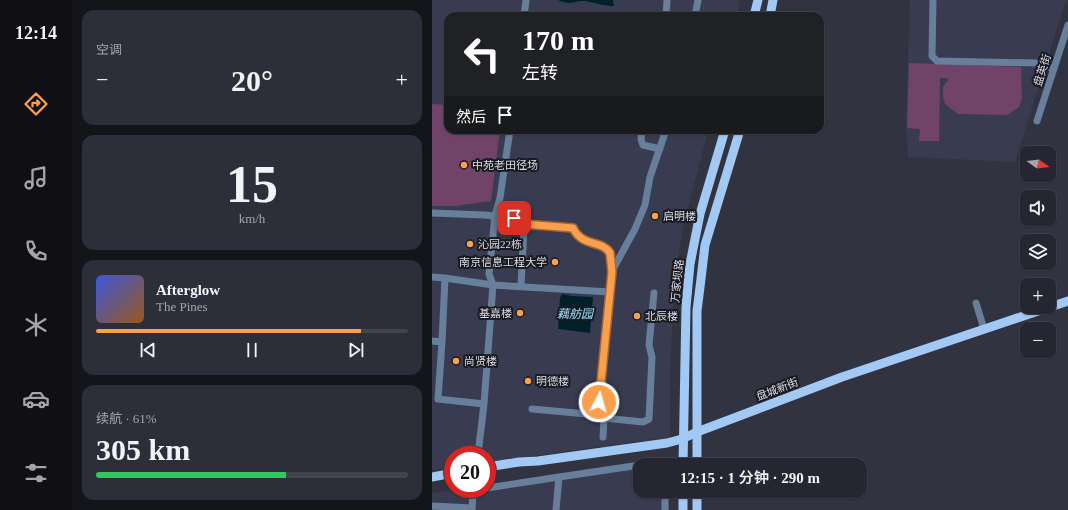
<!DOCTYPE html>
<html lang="zh">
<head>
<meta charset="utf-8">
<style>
	body { margin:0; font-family:"Times New Roman","Noto Sans SC",serif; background:#2d2e39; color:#f1f3f6; height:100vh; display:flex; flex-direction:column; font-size:15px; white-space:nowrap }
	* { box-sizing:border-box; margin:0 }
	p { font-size:13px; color:#a3a5ab }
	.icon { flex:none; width:22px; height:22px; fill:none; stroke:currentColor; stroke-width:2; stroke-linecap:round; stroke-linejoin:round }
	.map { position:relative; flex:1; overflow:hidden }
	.sheet { display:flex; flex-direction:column; gap:10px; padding:10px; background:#14151b; width:360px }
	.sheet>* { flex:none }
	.hud { position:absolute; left:12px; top:12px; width:380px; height:122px; border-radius:12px; box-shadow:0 1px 3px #0004,0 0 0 1px #42434d; background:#202124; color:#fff; overflow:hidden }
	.needle { width:26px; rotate:104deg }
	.fabs { position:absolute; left:588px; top:146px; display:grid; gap:8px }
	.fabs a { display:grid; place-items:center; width:36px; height:36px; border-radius:8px; background:#252631; box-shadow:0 1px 3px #0004,0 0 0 1px #42434d; font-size:20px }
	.speed { position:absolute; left:12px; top:446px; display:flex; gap:8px; font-size:20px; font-weight:700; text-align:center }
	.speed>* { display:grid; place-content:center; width:52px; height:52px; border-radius:50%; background:#252631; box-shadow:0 1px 3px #0004,0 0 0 1px #42434d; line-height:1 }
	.speed .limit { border:6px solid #d22; background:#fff; color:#111 }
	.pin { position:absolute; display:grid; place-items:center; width:34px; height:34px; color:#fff; margin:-17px; border-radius:8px; box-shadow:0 2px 6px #0006 }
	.me { position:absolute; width:44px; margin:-22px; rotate:6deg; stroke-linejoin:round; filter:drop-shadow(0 0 3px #0008) }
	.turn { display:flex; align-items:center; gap:14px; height:84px; padding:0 12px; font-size:18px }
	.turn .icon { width:52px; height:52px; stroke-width:2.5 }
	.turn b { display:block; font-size:28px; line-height:34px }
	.then { display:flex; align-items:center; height:38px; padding:0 12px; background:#0003; gap:8px; font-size:15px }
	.big { font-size:30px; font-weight:600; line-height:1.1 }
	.sheet .widget { flex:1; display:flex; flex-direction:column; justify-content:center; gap:6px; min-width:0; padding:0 14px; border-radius:12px; background:#2d2e39 }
	.sheet .dial { align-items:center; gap:0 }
	.dial b { font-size:52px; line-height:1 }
	.song { display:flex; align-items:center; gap:12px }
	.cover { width:48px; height:48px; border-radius:6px; background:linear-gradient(135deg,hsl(230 70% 55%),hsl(30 70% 35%)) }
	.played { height:4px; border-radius:2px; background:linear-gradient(90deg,#f99f4d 85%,#42434d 85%) }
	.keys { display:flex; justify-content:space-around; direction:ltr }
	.heat { display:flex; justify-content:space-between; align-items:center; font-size:22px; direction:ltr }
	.charge { height:6px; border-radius:3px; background:linear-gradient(90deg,#34c759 61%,#42434d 0) }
	.trip { position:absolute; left:201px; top:458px; width:234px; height:40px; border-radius:12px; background:#252631; box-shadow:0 1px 3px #0004,0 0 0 1px #42434d; font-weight:600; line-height:40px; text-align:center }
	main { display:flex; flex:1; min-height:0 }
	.tab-bar { display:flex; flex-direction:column; width:72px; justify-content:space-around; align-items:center; background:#0f0f14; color:#a3a5ab }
	.tab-bar .icon { width:28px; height:28px }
	.tab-bar .current { color:#f99f4d }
	.tab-bar b { font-size:18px; color:#f1f3f6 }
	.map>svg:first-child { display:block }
	.built { fill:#393c50 }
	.green { fill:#724368 }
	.water { fill:#00202a }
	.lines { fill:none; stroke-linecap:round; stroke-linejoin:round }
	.minor { stroke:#677f9a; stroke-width:7 }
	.major { stroke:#a1c9f4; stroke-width:9 }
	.route-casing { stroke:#a26732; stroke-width:10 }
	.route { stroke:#f99f4d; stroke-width:7 }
	.poi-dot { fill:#f99f4d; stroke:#1a1b22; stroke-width:1.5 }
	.labels { text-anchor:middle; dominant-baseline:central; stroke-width:4; stroke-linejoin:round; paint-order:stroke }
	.street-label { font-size:11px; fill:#dbdce6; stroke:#1a1b22 }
	.poi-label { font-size:11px; fill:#dbdce6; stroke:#1a1b22; text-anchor:start }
	.water-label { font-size:12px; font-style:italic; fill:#94e0fa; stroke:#1a1b22 }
</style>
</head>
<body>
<main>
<nav class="tab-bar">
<b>12:14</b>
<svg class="icon current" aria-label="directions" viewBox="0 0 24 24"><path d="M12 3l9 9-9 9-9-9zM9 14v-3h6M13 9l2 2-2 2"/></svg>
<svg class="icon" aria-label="music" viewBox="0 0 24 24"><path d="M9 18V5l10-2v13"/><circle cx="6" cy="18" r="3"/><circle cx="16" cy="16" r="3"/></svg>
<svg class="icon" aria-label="phone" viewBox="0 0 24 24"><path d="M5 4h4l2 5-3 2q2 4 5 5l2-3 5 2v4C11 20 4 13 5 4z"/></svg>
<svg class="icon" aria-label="climate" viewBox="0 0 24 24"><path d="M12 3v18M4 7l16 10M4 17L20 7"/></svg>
<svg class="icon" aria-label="car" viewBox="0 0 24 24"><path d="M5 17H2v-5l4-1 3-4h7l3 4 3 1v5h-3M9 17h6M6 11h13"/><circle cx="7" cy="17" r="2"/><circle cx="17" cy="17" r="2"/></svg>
<svg class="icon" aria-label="filters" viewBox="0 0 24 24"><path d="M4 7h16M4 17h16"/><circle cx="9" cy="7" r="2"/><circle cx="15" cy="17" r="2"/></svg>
</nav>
<section class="sheet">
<div class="widget"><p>空调</p>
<div class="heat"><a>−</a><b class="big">20°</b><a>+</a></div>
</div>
<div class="widget dial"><b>15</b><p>km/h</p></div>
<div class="widget">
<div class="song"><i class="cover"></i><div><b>Afterglow</b><p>The Pines</p></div></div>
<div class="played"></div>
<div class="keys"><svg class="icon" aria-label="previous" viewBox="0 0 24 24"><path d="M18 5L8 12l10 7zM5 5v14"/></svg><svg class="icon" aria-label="pause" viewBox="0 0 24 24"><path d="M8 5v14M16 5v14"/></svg><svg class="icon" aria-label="next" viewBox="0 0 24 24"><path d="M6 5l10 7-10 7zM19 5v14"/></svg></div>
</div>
<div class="widget"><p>续航 · 61%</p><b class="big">305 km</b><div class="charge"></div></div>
</section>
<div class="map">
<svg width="636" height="510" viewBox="0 0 636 510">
	<rect width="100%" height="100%" fill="#313341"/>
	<path class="built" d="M0,0H308L305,16H16V130H276L250,232L242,292L238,371V437L55,462V455H21V467L0,470Z
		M478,0H634L583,162L476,157L474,123Z
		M237,457V465H208V491H237V510H0V493L32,489H55L80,482Z"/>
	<path class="green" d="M477,63L589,67L590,98L587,107L575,115L526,114L513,104L511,96V87L517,78H508L507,141H487L488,129L475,128Z
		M0,104L16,105V130H68L59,201L23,206H0Z"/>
	<path class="water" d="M126,0H181L182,6C171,6 162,2 152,1C141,1 139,6 126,0Z
		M130,294L140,296L161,297L158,333L126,329L128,298Z"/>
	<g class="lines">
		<path class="minor" d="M501,0L500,56L505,61L604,63L622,69
			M92,16L94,0
			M234,16L235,0
			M263,16L266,0
			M605,121L636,25
			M210,130L209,139L211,145L228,149
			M0,213L53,215L89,219L92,228L89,286
			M91,224L141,228C151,248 169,239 178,253L180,272L166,415L172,418L171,437
			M180,271L203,229L213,205L218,177L234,130
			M0,277L13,278L10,342L6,399L52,404
			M13,278L61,285L178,292
			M544,303L552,329
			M0,341L10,342
			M100,409L166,415
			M172,418L211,422L217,419L220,357L217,345L222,293
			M46,454L52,404L61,285L57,274L63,216L68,198L78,130
			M209,465L230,462L233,465
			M127,477L208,465
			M55,488L127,477L124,510
			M0,506L40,508
			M40,510L41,490L50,489
			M233,510V491"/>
		<path class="major" d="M322,16L326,0
			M338,16L341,0
			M251,465L254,307L258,264L268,214L293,130
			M265,465V311L269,279L273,245L308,130
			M55,467L87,462L106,461L235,443L250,439L265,432L410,377L636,301
			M0,477L21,473
			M251,491V510
			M265,491V510"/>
	</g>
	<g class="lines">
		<g class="route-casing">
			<path id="route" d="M82,218L89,219L91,224L141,228C151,248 169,239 178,253L180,272L167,402"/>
		</g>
		<use href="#route" class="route"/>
	</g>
	<g class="poi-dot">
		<circle cx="32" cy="165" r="4"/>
		<circle cx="223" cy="216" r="4"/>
		<circle cx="38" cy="244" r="4"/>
		<circle cx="123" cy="262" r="4"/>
		<circle cx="88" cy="313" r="4"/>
		<circle cx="205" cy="316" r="4"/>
		<circle cx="24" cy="361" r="4"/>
		<circle cx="96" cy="381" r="4"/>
	</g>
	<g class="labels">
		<g class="street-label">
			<text transform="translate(610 70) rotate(-72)">盘英街</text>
			<text transform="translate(245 281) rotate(-84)">万家坝路</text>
			<text transform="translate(345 389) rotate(-21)">盘城新街</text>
		</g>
		<g class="poi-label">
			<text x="40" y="165">中苑老田径场</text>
			<text x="231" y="216">启明楼</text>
			<text x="46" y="244">沁园22栋</text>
			<text x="115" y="262" text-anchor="end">南京信息工程大学</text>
			<text x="80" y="313" text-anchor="end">基嘉楼</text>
			<text x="213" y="316">北辰楼</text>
			<text x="32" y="361">尚贤楼</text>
			<text x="104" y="381">明德楼</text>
		</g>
		<g class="water-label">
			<text x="143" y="314">藕舫园</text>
		</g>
	</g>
</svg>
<div class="fabs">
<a><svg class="needle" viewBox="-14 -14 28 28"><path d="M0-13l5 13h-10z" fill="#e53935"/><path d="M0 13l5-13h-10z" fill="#a3a5ab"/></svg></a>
<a><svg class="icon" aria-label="sound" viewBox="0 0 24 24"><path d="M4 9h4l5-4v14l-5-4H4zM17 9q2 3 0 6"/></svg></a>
<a><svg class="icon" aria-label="layers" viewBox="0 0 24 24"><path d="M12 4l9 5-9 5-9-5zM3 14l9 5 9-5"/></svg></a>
<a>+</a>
<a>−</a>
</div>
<div class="speed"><div class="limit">20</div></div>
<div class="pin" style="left:82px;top:218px;background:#d93025"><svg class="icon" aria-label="arrive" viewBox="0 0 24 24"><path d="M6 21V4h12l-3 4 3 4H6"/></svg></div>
<svg class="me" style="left:167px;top:402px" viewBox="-20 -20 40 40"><circle r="17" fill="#f99f4d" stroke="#fff" stroke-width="3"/><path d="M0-11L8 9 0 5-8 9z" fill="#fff"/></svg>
<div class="trip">12:15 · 1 分钟 · 290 m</div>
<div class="hud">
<div class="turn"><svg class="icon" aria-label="left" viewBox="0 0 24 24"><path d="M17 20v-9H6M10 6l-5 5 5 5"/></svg><div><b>170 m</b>左转</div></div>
<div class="then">然后<svg class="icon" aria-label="arrive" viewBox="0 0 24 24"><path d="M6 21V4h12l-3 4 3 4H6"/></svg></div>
</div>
</div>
</main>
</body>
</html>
